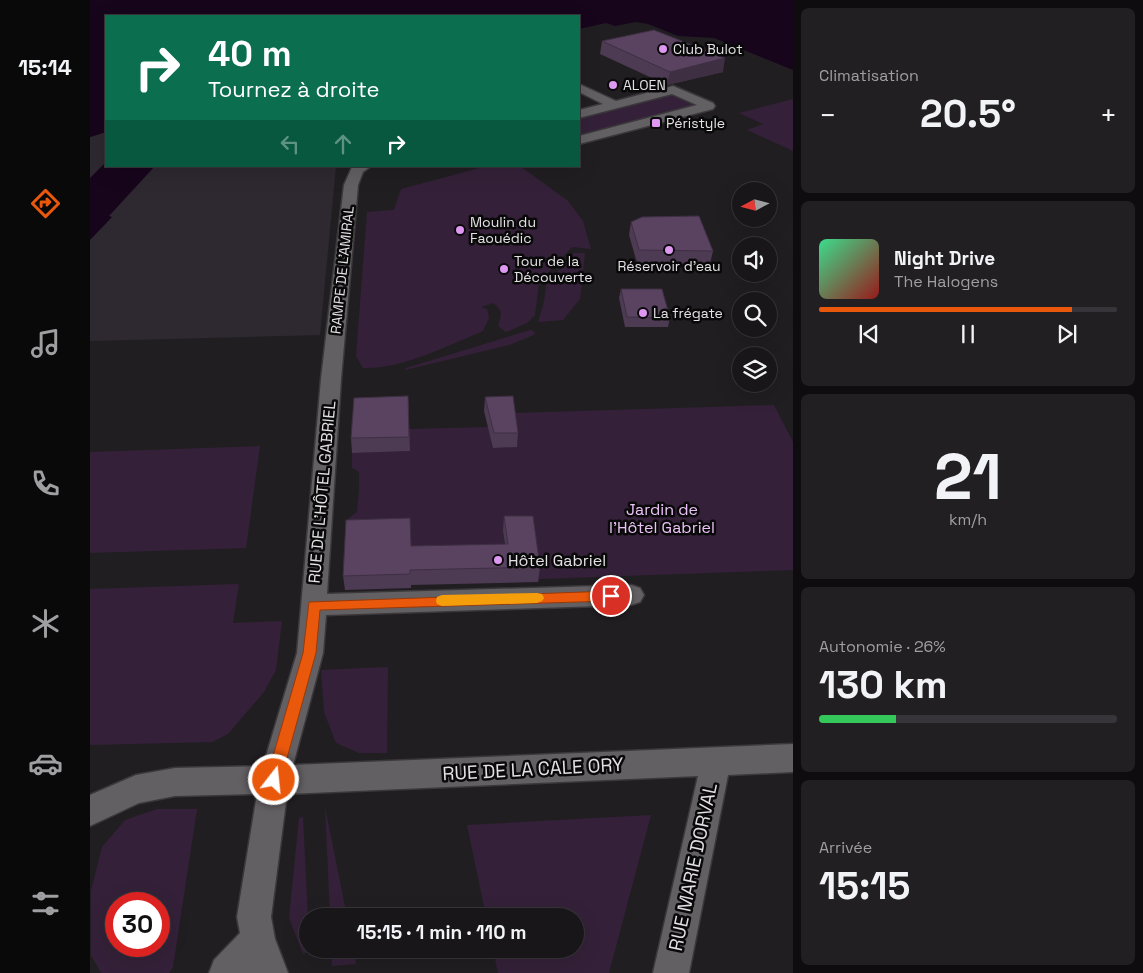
<!DOCTYPE html>
<html lang="fr">
<head>
<meta charset="utf-8">
<style>
	body { margin:0; font-family:"Space Grotesk",sans-serif; background:#221f23; color:#f1f3f6; height:100vh; display:flex; flex-direction:column; font-size:19px; white-space:nowrap }
	* { box-sizing:border-box; margin:0 }
	p { font-size:16px; color:#9f9fa2 }
	.icon { flex:none; width:28px; height:28px; fill:none; stroke:currentColor; stroke-width:2; stroke-linecap:round; stroke-linejoin:round }
	.map { position:relative; flex:1; overflow:hidden }
	.panel { display:flex; flex-direction:column; gap:8px; padding:8px; background:#0e0c0e; width:350px }
	.panel>* { flex:none }
	.top-card { position:absolute; left:15px; top:15px; width:475px; height:152px; border-radius:0px; box-shadow:0 5px 20px #0002,0 0 0 1px #373539; background:#0b6e4f; color:#fff; overflow:hidden }
	.needle { width:32px; rotate:263deg }
	.controls { position:absolute; left:642px; top:182px; display:grid; gap:10px }
	.controls a { display:grid; place-items:center; width:45px; height:45px; border-radius:50%; background:#19161a; box-shadow:0 5px 20px #0002,0 0 0 1px #373539; font-size:25px }
	.speed { position:absolute; left:15px; top:892px; display:flex; gap:10px; font-size:25px; font-weight:700; text-align:center }
	.speed>* { display:grid; place-content:center; width:65px; height:65px; border-radius:50%; background:#19161a; box-shadow:0 5px 20px #0002,0 0 0 1px #373539; line-height:1 }
	.speed .limit { border:8px solid #d22; background:#fff; color:#111 }
	.pin { position:absolute; display:grid; place-items:center; width:42px; height:42px; color:#fff; margin:-21px; border:2px solid #fff; border-radius:50%; box-shadow:0 1px 5px #0007 }
	.me { position:absolute; width:55px; margin:-28px; rotate:16deg; stroke-linejoin:round; filter:drop-shadow(0 0 4px #0008) }
	.turn { display:flex; align-items:center; gap:18px; height:105px; padding:0 20px; font-size:22px }
	.turn .icon { width:65px; height:65px; stroke-width:2.5 }
	.turn b { display:block; font-size:35px; line-height:42px }
	.lanes { display:flex; align-items:center; height:48px; padding:0 20px; background:#0003; justify-content:center; gap:25px; direction:ltr }
	.lanes .off { opacity:.35 }
	.big { font-size:38px; font-weight:700; line-height:1.1 }
	.panel .widget { flex:1; display:flex; flex-direction:column; justify-content:center; gap:8px; min-width:0; padding:0 18px; border-radius:8px; background:#221f23 }
	.panel .dial { align-items:center; gap:0 }
	.dial b { font-size:65px; line-height:1 }
	.song { display:flex; align-items:center; gap:15px }
	.cover { width:60px; height:60px; border-radius:8px; background:linear-gradient(135deg,hsl(150 70% 55%),hsl(0 70% 35%)) }
	.played { height:5px; border-radius:2px; background:linear-gradient(90deg,#ea580c 85%,#373539 85%) }
	.keys { display:flex; justify-content:space-around; direction:ltr }
	.heat { display:flex; justify-content:space-between; align-items:center; font-size:28px; direction:ltr }
	.charge { height:8px; border-radius:4px; background:linear-gradient(90deg,#34c759 26%,#373539 0) }
	.trip { position:absolute; left:209px; top:908px; width:285px; height:50px; border-radius:25px; background:#19161a; box-shadow:0 5px 20px #0002,0 0 0 1px #373539; font-weight:700; line-height:50px; text-align:center }
	main { display:flex; flex:1; min-height:0 }
	.tabs { display:flex; flex-direction:column; width:90px; justify-content:space-around; align-items:center; background:#0a090a; color:#9f9fa2 }
	.tabs .icon { width:35px; height:35px }
	.tabs .active { color:#ea580c }
	.tabs b { font-size:22px; color:#f1f3f6 }
	.map>svg:first-child { display:block }
	.built { fill:#2e2830 }
	.green { fill:#342139; fill-rule:evenodd }
	.water { fill:#17051c }
	.lines { fill:none; stroke-linecap:round; stroke-linejoin:round }
	.street-casing { stroke:#3b383b; stroke-width:3 }
	.street { fill:#636064; fill-rule:evenodd }
	.wall { fill:#4d3a53 }
	.shaded-wall { fill:#3e2f43 }
	.building { fill:#594360; stroke:#3e2f43 }
	.route { fill:#ea580c; stroke:#983908 }
	.slow { fill:#f59e0b }
	.poi-dot { fill:#de98f2; stroke:#0a090a; stroke-width:2 }
	.labels { text-anchor:middle; dominant-baseline:central; stroke-width:5; stroke-linejoin:round; paint-order:stroke }
	.far-poi-label { font-size:14px; fill:#e3e1e3; stroke:#0a090a; text-anchor:start }
	.far-street-label { font-size:14px; fill:#e3e1e3; stroke:#0a090a }
	.street-label { font-size:16px; fill:#e3e1e3; stroke:#0a090a }
	.park-label { font-size:16px; fill:#ebc2f7; stroke:#0a090a }
	.poi-label { font-size:16px; fill:#e3e1e3; stroke:#0a090a; text-anchor:start }
	.near-street-label { font-size:19px; fill:#e3e1e3; stroke:#0a090a }
</style>
</head>
<body>
<main>
<nav class="tabs">
<b>15:14</b>
<svg class="icon active" aria-label="directions" viewBox="0 0 24 24"><path d="M12 3l9 9-9 9-9-9zM9 14v-3h6M13 9l2 2-2 2"/></svg>
<svg class="icon" aria-label="music" viewBox="0 0 24 24"><path d="M9 18V5l10-2v13"/><circle cx="6" cy="18" r="3"/><circle cx="16" cy="16" r="3"/></svg>
<svg class="icon" aria-label="phone" viewBox="0 0 24 24"><path d="M5 4h4l2 5-3 2q2 4 5 5l2-3 5 2v4C11 20 4 13 5 4z"/></svg>
<svg class="icon" aria-label="climate" viewBox="0 0 24 24"><path d="M12 3v18M4 7l16 10M4 17L20 7"/></svg>
<svg class="icon" aria-label="car" viewBox="0 0 24 24"><path d="M5 17H2v-5l4-1 3-4h7l3 4 3 1v5h-3M9 17h6M6 11h13"/><circle cx="7" cy="17" r="2"/><circle cx="17" cy="17" r="2"/></svg>
<svg class="icon" aria-label="filters" viewBox="0 0 24 24"><path d="M4 7h16M4 17h16"/><circle cx="9" cy="7" r="2"/><circle cx="15" cy="17" r="2"/></svg>
</nav>
<div class="map">
<svg width="703" height="973" viewBox="0 0 703 973">
	<rect width="100%" height="100%" fill="#211e22"/>
	<path class="built" d="M16,132V166H246L230,335L0,341V137Z"/>
	<path class="green" d="M584,94L609,106L489,137V117Z
		M703,99V151L657,130L673,124L649,113Z
		M397,166H430L478,201L493,221L501,249L482,247L449,282L445,315L437,323L416,332L408,326C412,315 413,310 403,303L391,307L397,309L399,318L393,331C359,345 310,370 273,368L266,356L277,212L304,210L311,189Z
		M484,253H495L490,299L473,320L448,322L454,302L456,285Z
		M440,330L445,332L444,335L419,345L315,370L316,368Z
		M684,405L703,442V570L450,579L448,582L440,533L441,530L413,531L417,558L323,561L258,534L259,518L267,512L269,490V472L262,468V453L319,451V429L401,427L403,448L426,447L422,410L426,413Z
		M170,446L156,548L0,553V452Z
		M149,584L143,623L192,621L186,670L174,692L138,734L122,742L0,745V589Z
		M298,667L297,753H269L246,743L234,712L231,670Z
		M235,807L257,916H240Z
		M67,809H107L83,967L79,973H11L1,955V891L12,847L35,820ZM26,904H69V946H26Z
		M561,815L519,973H408L403,949H485V916H396L377,825Z
		M213,817L218,916V949H220V951L213,954L199,918L209,818Z
		M241,949H264L266,964L242,966Z"/>
	<path class="water" d="M0,0H703V70L624,38L588,36L558,24L546,22L525,26L516,23L489,29V16H16V132L0,137Z
		M16,162V166H65L19,216L22,217L0,240V178Z"/>
	<g class="lines">
		<g class="street-casing">
			<path id="street" d="M489,84L526,101L583,86L623,103L625,106L623,109L489,144V136L607,105L582,94L489,118V110L513,104L489,92Z
				M281,166L273,172L268,185L251,379L237,594L541,585L550,588L554,595L550,602L541,605L236,615L233,653L203,765L703,744V772L638,775L599,973H563L608,776L197,794L181,917L185,939L198,973H119L124,960L150,933L147,917L167,794L85,796L49,803L0,826V795L46,775L85,768L173,766L207,653L231,379L254,185L262,167Z"/>
		</g>
		<use href="#street" class="street"/>
	</g>
	<path class="wall" d="M512,41L633,72L577,85L510,54Z
		M541,222L623,251L620,264L547,263L539,235Z
		M531,289L580,318L578,327H535L529,298Z
		M318,396L320,451L262,453L261,438Z
		M395,397L428,433L427,447L403,448L394,411Z
		M414,516L450,567L448,582L321,585V588L255,590L253,576L415,544L413,531Z"/>
	<path class="shaded-wall" d="M635,58L633,72L577,85L580,72Z"/>
	<path class="building" d="M564,30L635,58L580,72L512,41Z
		M609,216L623,251L549,250L541,222L552,217Z
		M531,289H572L580,318L537,317Z
		M318,396L319,437L261,438L264,398Z
		M423,396L428,433H404L395,397Z
		M414,516H443L450,567L320,570V574L253,576L256,520L320,518L321,546L418,544Z"/>
	<path class="route" d="M521,591L526,592L528,596L526,599L521,601L230,610L226,653L191,780L189,785L184,787L178,785L176,780L213,653L219,602Z"/>
	<path class="slow" d="M447,593L452,594L454,598L452,601L447,603L352,606L347,604L346,601L347,597L352,595Z"/>
	<g class="poi-dot">
		<circle cx="573" cy="49" r="5"/>
		<circle cx="523" cy="85" r="5"/>
		<rect x="561" y="118" width="10" height="10" rx="2.5"/>
		<circle cx="370" cy="230" r="5"/>
		<circle cx="579" cy="250" r="5"/>
		<circle cx="414" cy="269" r="5"/>
		<circle cx="553" cy="313" r="5"/>
		<circle cx="408" cy="560" r="5"/>
	</g>
	<g class="labels">
		<g class="far-poi-label">
			<text x="583" y="49">Club Bulot</text>
			<text x="533" y="85">ALOEN</text>
			<text x="576" y="123">Péristyle</text>
			<text x="380" y="222">Moulin du<tspan x="380" dy="16">Faouédic</tspan></text>
			<text x="424" y="261">Tour de la<tspan x="424" dy="16">Découverte</tspan></text>
			<text x="579" y="266" text-anchor="middle">Réservoir d'eau</text>
			<text x="563" y="313">La frégate</text>
		</g>
		<g class="far-street-label">
			<text transform="translate(252 270) rotate(-84)">RAMPE DE L'AMIRAL</text>
		</g>
		<g class="street-label">
			<text transform="translate(232 492) rotate(-85)">RUE DE L'HÔTEL GABRIEL</text>
		</g>
		<g class="park-label">
			<text x="572" y="509">Jardin de<tspan x="572" dy="18">l'Hôtel Gabriel</tspan></text>
		</g>
		<g class="poi-label">
			<text x="418" y="560">Hôtel Gabriel</text>
		</g>
		<g class="near-street-label">
			<text transform="translate(443 769) rotate(-3)">RUE DE LA CALE ORY</text>
			<text transform="translate(603 867) rotate(-78)">RUE MARIE DORVAL</text>
		</g>
	</g>
</svg>
<div class="controls">
<a><svg class="needle" viewBox="-14 -14 28 28"><path d="M0-13l5 13h-10z" fill="#e53935"/><path d="M0 13l5-13h-10z" fill="#9f9fa2"/></svg></a>
<a><svg class="icon" aria-label="sound" viewBox="0 0 24 24"><path d="M4 9h4l5-4v14l-5-4H4zM17 9q2 3 0 6"/></svg></a>
<a><svg class="icon" aria-label="search" viewBox="0 0 24 24"><circle cx="10" cy="10" r="6"/><path d="M15 15l6 6"/></svg></a>
<a><svg class="icon" aria-label="layers" viewBox="0 0 24 24"><path d="M12 4l9 5-9 5-9-5zM3 14l9 5 9-5"/></svg></a>
</div>
<div class="speed"><div class="limit">30</div></div>
<div class="pin" style="left:521px;top:596px;background:#d93025"><svg class="icon" aria-label="arrive" viewBox="0 0 24 24"><path d="M6 21V4h12l-3 4 3 4H6"/></svg></div>
<svg class="me" style="left:184px;top:780px" viewBox="-20 -20 40 40"><circle r="17" fill="#ea580c" stroke="#fff" stroke-width="3"/><path d="M0-11L8 9 0 5-8 9z" fill="#fff"/></svg>
<div class="trip">15:15 · 1 min · 110 m</div>
<div class="top-card">
<div class="turn"><svg class="icon" aria-label="right" viewBox="0 0 24 24"><path d="M7 20v-9h11M14 6l5 5-5 5"/></svg><div><b>40 m</b>Tournez à droite</div></div>
<div class="lanes"><svg class="icon off" aria-label="left" viewBox="0 0 24 24"><path d="M17 20v-9H6M10 6l-5 5 5 5"/></svg><svg class="icon off" aria-label="ahead" viewBox="0 0 24 24"><path d="M12 20V5M6 11l6-6 6 6"/></svg><svg class="icon" aria-label="right" viewBox="0 0 24 24"><path d="M7 20v-9h11M14 6l5 5-5 5"/></svg></div>
</div>
</div>
<section class="panel">
<div class="widget"><p>Climatisation</p>
<div class="heat"><a>−</a><b class="big">20.5°</b><a>+</a></div>
</div>
<div class="widget">
<div class="song"><i class="cover"></i><div><b>Night Drive</b><p>The Halogens</p></div></div>
<div class="played"></div>
<div class="keys"><svg class="icon" aria-label="previous" viewBox="0 0 24 24"><path d="M18 5L8 12l10 7zM5 5v14"/></svg><svg class="icon" aria-label="pause" viewBox="0 0 24 24"><path d="M8 5v14M16 5v14"/></svg><svg class="icon" aria-label="next" viewBox="0 0 24 24"><path d="M6 5l10 7-10 7zM19 5v14"/></svg></div>
</div>
<div class="widget dial"><b>21</b><p>km/h</p></div>
<div class="widget"><p>Autonomie · 26%</p><b class="big">130 km</b><div class="charge"></div></div>
<div class="widget"><p>Arrivée</p><b class="big">15:15</b></div>
</section>
</main>
</body>
</html>
